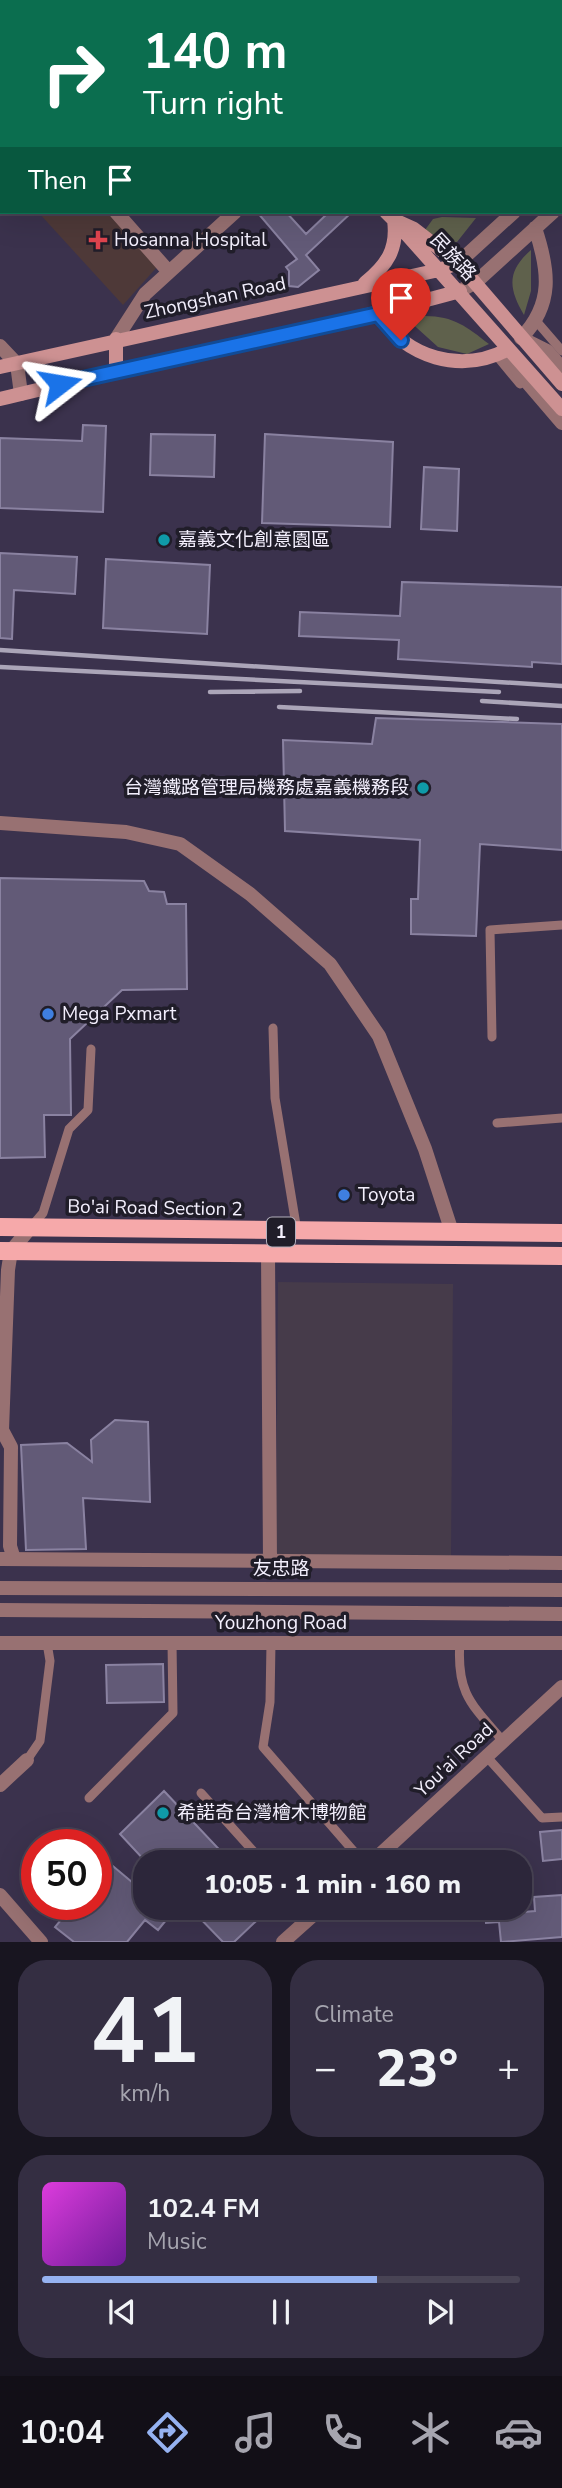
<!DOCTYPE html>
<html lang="en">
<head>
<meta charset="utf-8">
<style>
	body { margin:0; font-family:"Nunito Sans","Noto Sans TC",sans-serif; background:#342e42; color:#f1f3f6; height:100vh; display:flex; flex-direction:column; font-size:26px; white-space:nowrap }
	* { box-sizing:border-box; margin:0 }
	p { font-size:23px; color:#a6a5af }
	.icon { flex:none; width:38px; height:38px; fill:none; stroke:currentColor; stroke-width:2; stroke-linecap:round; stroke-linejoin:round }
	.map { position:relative; height:1942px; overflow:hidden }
	.sheet { display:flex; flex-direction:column; gap:18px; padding:18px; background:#181520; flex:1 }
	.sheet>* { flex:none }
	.banner { position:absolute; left:0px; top:0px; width:564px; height:214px; box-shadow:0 7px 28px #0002,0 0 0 2px #484354; background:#0b6e4f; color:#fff; overflow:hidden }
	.speed { position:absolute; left:21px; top:1829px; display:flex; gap:14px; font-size:35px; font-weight:700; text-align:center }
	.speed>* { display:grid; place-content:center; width:91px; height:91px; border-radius:50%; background:#2c263a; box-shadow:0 7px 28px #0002,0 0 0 2px #484354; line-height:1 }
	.speed .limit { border:10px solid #d22; background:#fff; color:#111 }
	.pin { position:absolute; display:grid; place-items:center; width:60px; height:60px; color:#fff; margin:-72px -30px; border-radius:50% 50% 50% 0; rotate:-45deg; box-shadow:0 0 7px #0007 }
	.pin .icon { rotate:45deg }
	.me { position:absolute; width:77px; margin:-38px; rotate:76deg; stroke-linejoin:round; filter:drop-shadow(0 0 5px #0008) }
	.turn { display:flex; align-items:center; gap:24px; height:147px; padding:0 28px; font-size:32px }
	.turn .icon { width:91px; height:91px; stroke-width:2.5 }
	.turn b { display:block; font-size:49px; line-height:60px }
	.then { display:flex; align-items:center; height:66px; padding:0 28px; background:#0003; gap:14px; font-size:26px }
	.big { font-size:52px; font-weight:800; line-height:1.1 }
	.sheet .widget { flex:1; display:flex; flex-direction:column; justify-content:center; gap:10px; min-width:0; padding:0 24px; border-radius:28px; background:#342e42 }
	.sheet .dial { align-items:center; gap:0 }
	.dial b { font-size:91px; line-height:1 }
	.song { display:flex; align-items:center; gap:21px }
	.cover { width:84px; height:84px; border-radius:10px; background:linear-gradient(135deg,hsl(300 70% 55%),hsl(280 70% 35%)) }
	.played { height:7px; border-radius:4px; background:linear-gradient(90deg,#95b2f1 70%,#484354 70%) }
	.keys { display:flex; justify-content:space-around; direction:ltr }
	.heat { display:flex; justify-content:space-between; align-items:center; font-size:38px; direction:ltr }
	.sheet .tiles { flex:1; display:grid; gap:18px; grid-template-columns:1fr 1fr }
	.widget:last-child { grid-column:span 2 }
	.trip { position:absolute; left:133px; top:1850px; width:399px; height:70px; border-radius:28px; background:#2c263a; box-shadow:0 7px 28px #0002,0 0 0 2px #484354; font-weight:800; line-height:70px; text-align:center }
	.tabs { display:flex; height:112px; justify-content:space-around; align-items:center; background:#120f17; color:#a6a5af }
	.tabs .icon { width:49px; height:49px }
	.tabs .active { color:#95b2f1 }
	.tabs b { font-size:32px; color:#f1f3f6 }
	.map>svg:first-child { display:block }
	.industrial { fill:#463b4a }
	.medical { fill:#4e3938 }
	.green { fill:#5f614c }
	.building { fill:#625a77; stroke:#8a82a1; stroke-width:2 }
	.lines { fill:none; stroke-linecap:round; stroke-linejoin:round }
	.service { stroke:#987172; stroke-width:9 }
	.minor { stroke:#987172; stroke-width:14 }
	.tertiary { stroke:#987172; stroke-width:14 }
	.secondary { stroke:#cd9192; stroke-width:14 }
	.primary { stroke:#f6a9aa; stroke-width:18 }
	.rail { stroke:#aba5b8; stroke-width:4.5 }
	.route-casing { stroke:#114b97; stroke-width:18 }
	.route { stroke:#1a73e8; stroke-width:12 }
	.health-dot { fill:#e0444e; stroke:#201d29; stroke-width:2.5 }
	.culture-dot { fill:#0f9aa8; stroke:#201d29; stroke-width:2.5 }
	.shop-dot { fill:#3f7fe0; stroke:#201d29; stroke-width:2.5 }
	.labels { text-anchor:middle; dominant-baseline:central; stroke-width:7; stroke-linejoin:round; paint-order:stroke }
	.shield { fill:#201d29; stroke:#b4b0bd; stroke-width:2 }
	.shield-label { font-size:18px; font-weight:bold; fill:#f3effd }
	.poi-label { font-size:19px; fill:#f3effd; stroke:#201d29; text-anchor:start }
	.street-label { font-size:19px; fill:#f3effd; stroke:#201d29 }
</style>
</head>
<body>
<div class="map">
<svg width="562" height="1942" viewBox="0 0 562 1942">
	<rect width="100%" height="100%" fill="#3b324d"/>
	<path class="industrial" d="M278,1282L453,1284L451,1560L276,1558Z"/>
	<path class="medical" d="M38,212H109L157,267L123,305Z"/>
	<path class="green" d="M442,217L476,218L457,242L444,241L425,230L433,219Z
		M531,250V291L524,315C508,288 507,271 531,250Z
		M425,316C454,316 467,327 489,344L467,354L438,347L407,319Z"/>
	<path class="building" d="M257,212H286L306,234L329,212H352L306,255L319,270L298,287L289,286V271L286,267L297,259Z
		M83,425L106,426L103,512L0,508V438L82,441Z
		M151,434L215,435L214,477L150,475Z
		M265,434L393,442L390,527L262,523Z
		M424,467L459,469L457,531L421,529Z
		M0,553L77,557L75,594L14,590L12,639L0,638Z
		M106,559L210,565L207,634L103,628Z
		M402,582L562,587V664L532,662V667L398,659L399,640L299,636L300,612L400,616Z
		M376,718L562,724V850L480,844L476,936L411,934V899H418L420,840L285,831L283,740L372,744Z
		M0,878L144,881L149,891L164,892L167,904H186L187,989L122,990L70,1039L71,1115H44L45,1157L0,1158Z
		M115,1420L148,1422L150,1502L83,1498L86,1549L26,1550L21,1445L67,1443L92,1462L91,1440Z
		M163,1664L164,1702L107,1703L106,1665Z
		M164,1791L231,1862H146L120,1834Z
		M562,1830V1859L543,1861L540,1832Z
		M108,1862L145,1893V1908H176L158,1930L145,1920L127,1942H74L55,1927L74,1904H96V1876Z
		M562,1895V1937L501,1942L499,1922L486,1923L485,1908H511L512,1913L535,1911L534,1897Z
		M190,1908H270L234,1942H223Z"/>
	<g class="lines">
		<path class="service" d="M537,322L562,351
			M496,355L520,384
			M273,1028L275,1098L297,1231
			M492,1037L490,930L562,925
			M497,1123L562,1118
			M31,1227L43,1213L69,1129L88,1110L91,1049
			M460,1641C456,1693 471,1704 503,1741
			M271,1643L270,1702L263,1747L363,1862
			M486,1756L542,1818L562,1817
			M27,1760L40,1741L50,1661L47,1643
			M201,1793L263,1862
			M89,1798L173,1713L172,1642"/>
		<path class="minor" d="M558,0L560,2
			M92,2L94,0
			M466,2L468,0
			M0,77L2,79
			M116,212L169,272
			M116,339L145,294L235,212
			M525,340L547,351L562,368
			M0,346L17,364L21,394
			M509,352L520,374L562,423
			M0,823L126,832L180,844L250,894L330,964L379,1036L425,1149L452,1232
			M268,1252L270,1563
			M0,1559L562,1563
			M14,1559L10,1546L11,1447L2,1430L8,1270L11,1251L31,1227
			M0,1643H562
			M0,1785L27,1760
			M0,1895L41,1942"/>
		<path class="tertiary" d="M458,263L514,212
			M460,291L476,282L553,212
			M521,338C554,304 549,270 535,228
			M0,1588L562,1590
			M0,1610L562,1614
			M372,1862L562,1687
			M283,1942L321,1908"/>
		<path class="secondary" d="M195,0L197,2
			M386,212L394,220L414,229L458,263L562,384
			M365,283C387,265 398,249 394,220L562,409
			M378,314C407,358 460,374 507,350
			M0,367L439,270L458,263
			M116,370V339
			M0,399C153,361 308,333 460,291"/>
		<path class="primary" d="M0,1227L562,1233
			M0,1251L562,1256"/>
		<path class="rail" d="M0,650L562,686
			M0,667L499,692
			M210,692L300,691
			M482,701L562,706
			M279,707L517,719"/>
	</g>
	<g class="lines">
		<g class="route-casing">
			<path id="route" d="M60,384L378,314L401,340"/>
		</g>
		<use href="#route" class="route"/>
	</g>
	<path class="health-dot" d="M94.5 229.5h7v7h7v7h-7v7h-7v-7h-7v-7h7z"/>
	<g class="culture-dot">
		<circle cx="164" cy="540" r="7"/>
		<circle cx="423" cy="788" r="7"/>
		<circle cx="163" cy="1813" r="7"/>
	</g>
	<g class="shop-dot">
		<circle cx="48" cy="1014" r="7"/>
		<circle cx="344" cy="1195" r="7"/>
	</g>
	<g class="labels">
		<rect class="shield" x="267" y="1217.5" width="28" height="29" rx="5"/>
		<g class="shield-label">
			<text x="281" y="1232">1</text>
		</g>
		<g class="poi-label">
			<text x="114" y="240">Hosanna Hospital</text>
			<text x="178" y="540">嘉義文化創意園區</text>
			<text x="409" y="788" text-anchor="end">台灣鐵路管理局機務處嘉義機務段</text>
			<text x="62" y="1014">Mega Pxmart</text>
			<text x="358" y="1195">Toyota</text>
			<text x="177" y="1813">希諾奇台灣檜木博物館</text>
		</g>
		<g class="street-label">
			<text transform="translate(453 257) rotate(47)">民族路</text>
			<text transform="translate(215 298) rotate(-12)">Zhongshan Road</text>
			<text transform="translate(155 1208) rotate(1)">Bo'ai Road Section 2</text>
			<text x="281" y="1569">友忠路</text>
			<text x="281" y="1623">Youzhong Road</text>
			<text transform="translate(454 1760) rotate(-43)">You'ai Road</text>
		</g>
	</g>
</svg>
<div class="speed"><div class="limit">50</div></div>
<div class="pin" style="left:401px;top:340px;background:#d93025"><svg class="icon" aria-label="arrive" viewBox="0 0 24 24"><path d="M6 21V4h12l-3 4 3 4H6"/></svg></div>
<svg class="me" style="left:60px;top:384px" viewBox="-20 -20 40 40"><path d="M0-17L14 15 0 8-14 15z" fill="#1a73e8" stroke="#fff" stroke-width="4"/></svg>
<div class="trip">10:05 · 1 min · 160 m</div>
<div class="banner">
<div class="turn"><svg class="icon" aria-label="right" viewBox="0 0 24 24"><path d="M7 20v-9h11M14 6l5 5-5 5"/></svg><div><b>140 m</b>Turn right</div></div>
<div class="then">Then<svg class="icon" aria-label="arrive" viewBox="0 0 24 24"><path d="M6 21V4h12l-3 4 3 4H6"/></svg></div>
</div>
</div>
<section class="sheet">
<div class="tiles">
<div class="widget dial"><b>41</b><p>km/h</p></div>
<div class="widget"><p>Climate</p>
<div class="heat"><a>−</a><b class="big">23°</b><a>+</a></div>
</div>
<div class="widget">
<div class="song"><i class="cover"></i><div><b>102.4 FM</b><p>Music</p></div></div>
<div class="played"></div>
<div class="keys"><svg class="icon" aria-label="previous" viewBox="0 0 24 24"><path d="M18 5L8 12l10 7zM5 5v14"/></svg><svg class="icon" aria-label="pause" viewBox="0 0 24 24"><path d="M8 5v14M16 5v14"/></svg><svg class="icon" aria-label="next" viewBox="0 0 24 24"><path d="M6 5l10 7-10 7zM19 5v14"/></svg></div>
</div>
</div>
</section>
<nav class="tabs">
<b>10:04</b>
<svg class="icon active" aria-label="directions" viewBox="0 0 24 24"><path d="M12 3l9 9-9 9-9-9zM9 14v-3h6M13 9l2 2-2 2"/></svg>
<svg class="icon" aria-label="music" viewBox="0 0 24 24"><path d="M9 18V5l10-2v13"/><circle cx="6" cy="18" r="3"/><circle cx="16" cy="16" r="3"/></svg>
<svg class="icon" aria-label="phone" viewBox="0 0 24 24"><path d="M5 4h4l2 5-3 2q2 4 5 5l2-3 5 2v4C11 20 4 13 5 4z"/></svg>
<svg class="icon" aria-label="climate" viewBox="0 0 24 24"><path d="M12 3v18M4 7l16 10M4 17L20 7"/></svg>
<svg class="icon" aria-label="car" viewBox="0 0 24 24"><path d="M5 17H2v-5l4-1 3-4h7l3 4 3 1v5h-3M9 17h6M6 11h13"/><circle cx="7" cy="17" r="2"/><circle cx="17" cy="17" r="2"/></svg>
</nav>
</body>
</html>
